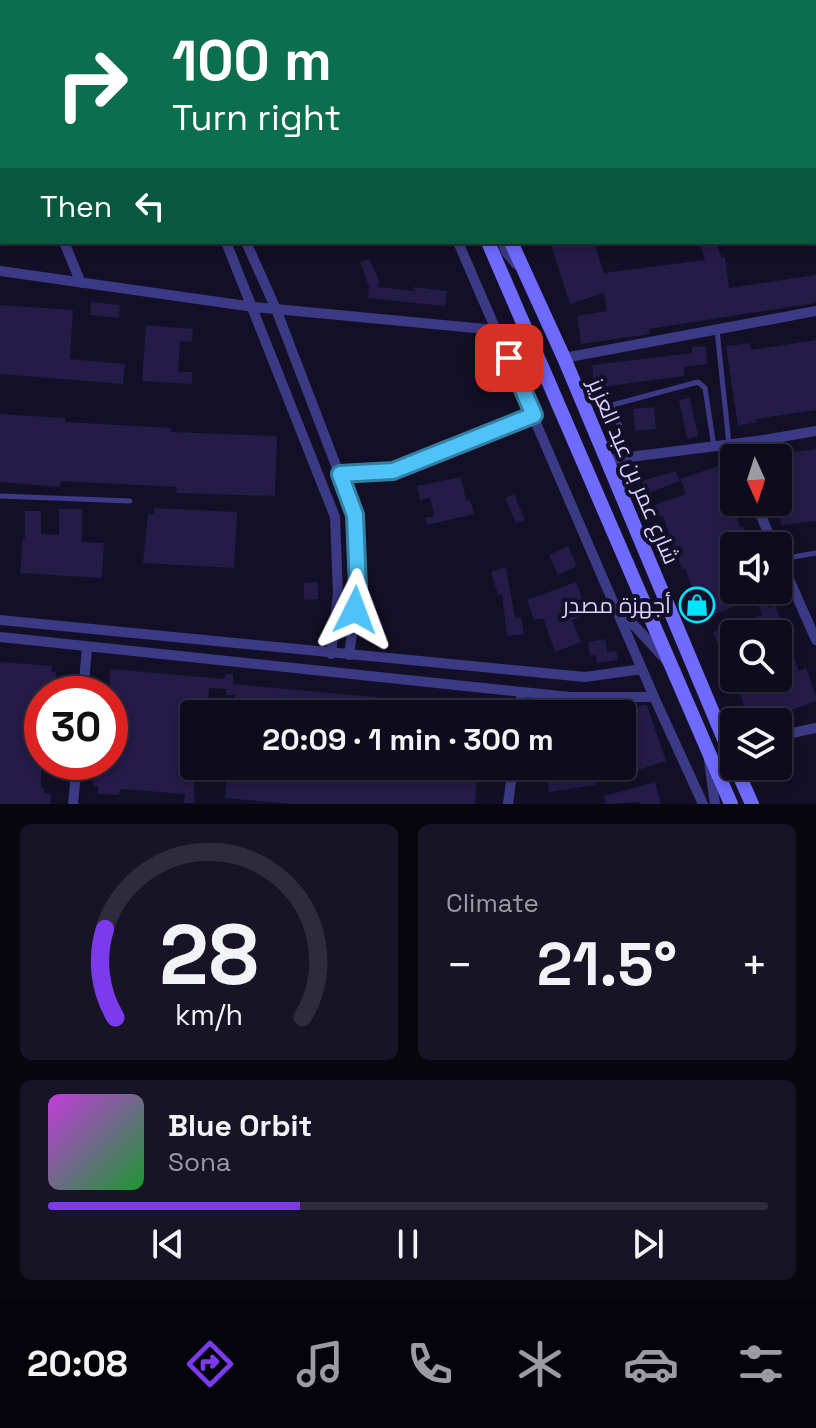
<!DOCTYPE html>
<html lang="en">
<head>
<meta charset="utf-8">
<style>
	body { margin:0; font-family:"Space Grotesk",Cairo,sans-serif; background:#171425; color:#f1f3f6; height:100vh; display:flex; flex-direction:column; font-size:30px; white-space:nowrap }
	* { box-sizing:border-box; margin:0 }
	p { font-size:26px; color:#9b9ba3 }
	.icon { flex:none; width:44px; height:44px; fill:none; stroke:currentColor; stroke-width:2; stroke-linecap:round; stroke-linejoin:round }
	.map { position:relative; height:804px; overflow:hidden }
	.details { display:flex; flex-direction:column; gap:20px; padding:20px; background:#08060f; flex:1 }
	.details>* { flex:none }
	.top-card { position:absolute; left:0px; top:0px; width:816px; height:244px; box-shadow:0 4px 12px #0003,0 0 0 2px #2e2b3b; background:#0b6e4f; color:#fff; overflow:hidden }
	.needle { width:52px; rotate:177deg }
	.tools { position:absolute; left:720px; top:444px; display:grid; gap:16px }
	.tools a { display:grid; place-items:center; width:72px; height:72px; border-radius:8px; background:#0e0b1c; box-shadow:0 4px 12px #0003,0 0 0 2px #2e2b3b; font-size:40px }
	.speed { position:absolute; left:24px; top:676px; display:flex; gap:16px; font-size:40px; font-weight:700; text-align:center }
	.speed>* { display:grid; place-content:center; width:104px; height:104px; border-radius:50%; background:#0e0b1c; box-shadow:0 4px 12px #0003,0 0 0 2px #2e2b3b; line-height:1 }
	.speed .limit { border:12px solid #d22; background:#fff; color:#111 }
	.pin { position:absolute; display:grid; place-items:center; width:68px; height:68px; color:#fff; margin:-34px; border-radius:16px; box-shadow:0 4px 12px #0006 }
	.me { position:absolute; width:88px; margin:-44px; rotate:3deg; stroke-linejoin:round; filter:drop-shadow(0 0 6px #0008) }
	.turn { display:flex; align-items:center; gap:28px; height:168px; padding:0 40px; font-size:36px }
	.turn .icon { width:104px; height:104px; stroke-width:2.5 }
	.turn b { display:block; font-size:56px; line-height:68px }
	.then { display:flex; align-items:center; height:76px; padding:0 40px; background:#0003; gap:16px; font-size:30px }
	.big { font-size:60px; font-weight:700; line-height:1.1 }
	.details .tile { flex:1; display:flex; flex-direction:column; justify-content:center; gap:12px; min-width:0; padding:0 28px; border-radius:12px; background:#171425 }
	.details .dial { align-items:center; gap:0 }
	.dial svg { height:208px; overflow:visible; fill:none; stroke:#2e2b3b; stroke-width:7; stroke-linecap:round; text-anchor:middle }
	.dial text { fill:#f1f3f6; stroke:none }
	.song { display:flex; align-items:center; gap:24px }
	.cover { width:96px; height:96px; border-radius:12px; background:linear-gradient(135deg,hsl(290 70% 55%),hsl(130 70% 35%)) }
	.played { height:8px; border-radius:4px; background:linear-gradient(90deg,#7c3aed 35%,#2e2b3b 35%) }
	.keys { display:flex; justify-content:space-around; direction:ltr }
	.heat { display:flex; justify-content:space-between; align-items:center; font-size:44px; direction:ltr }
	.details .tiles { flex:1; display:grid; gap:20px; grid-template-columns:1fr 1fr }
	.tile:last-child { grid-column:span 2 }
	.trip { position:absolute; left:180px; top:700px; width:456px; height:80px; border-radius:8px; background:#0e0b1c; box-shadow:0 4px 12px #0003,0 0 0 2px #2e2b3b; font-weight:700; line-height:80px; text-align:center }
	.tab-bar { display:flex; height:128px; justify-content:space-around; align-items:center; background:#06040b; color:#9b9ba3 }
	.tab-bar .icon { width:56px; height:56px }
	.tab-bar .on { color:#7c3aed }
	.tab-bar b { font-size:36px; color:#f1f3f6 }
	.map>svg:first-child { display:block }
	.building { fill:#241b47 }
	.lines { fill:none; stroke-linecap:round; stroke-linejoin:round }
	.lane { stroke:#3d3a85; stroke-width:5 }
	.street { stroke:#3d3a85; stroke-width:10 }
	.secondary { stroke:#6f6bff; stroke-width:14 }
	.route-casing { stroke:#337fa1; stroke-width:20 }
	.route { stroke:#4fc3f7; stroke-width:14 }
	.labels { text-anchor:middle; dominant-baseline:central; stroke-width:8; stroke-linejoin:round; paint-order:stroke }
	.street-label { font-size:22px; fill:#d9d4ff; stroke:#130f26 }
	.poi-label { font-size:22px; fill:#d9d4ff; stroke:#130f26; text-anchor:end }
</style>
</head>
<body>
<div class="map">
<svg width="816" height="804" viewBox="0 0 816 804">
	<rect width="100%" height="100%" fill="#130f26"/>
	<path class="building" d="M550,242H594L604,273L705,260L699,242H716L722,258L725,257L729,288L816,275V303L649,329L650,334L581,344L577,316L607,311L604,293L570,304Z
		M369,259L379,280L378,287L414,291V287L447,291L445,306L368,298L369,287L360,262Z
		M91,302L120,305L119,318L90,315Z
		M0,305L73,310L70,359L125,364L123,384L0,374Z
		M146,325L193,329L192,342L180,341L178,372H192V384L142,381Z
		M816,340V410L756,419L757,422L738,426L726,346L750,343L751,350Z
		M706,346L707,364L684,367V376L594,388L592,365L692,353V347Z
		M690,398L698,436L687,439L679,400Z
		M654,407L656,429L635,431L633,409Z
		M0,414L65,418V422L171,428V432L277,436L275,496L176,493L177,487L61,481L60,487L0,482Z
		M816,449V521L781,525L778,496V454Z
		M718,466L740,527L743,526L749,544V546H734V590H763L769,608L775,605L799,671L806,668L816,696V701L759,722H750L734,678H778V634H734V667L728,670L713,632L762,615L756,599L698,620L691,600L696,598L685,568L682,570L663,516L660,517L655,505L686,494L680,479Z
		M676,471L680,481L646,494L641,481Z
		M461,477L466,501L470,500L474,514L427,525L425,518L434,516L430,498L420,500L417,486Z
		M514,494L525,520L516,523L505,498Z
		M154,508L237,512L234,568L143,563L148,514L154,515Z
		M59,509H82V542L104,543L102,578L20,573L23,538H25V511H41V534L59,535Z
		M568,546L577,566L558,575L549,555Z
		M506,567L515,618L521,617L524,634L507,636L502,594L498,595L491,572Z
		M318,582V599L304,600V583Z
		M576,582L588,614L572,620L581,642L555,652L543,618L534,620L527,600Z
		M605,639L607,652L616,651L618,660L597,663L596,655L590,656L588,642Z
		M0,662L52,666L51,672H56L55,689H49L48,694H42L41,788H44V793L51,794L50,804H0Z
		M110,669L225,679V674H233V684L483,707L482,714H234L235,695H226V689L209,688L208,705L198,704L197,714H194V803H184L185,794L120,789L119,795L98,794V786H93L94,773L101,774L102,762H110Z
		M643,705H647L666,761L617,777L613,766H622V714Z
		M227,766H363L477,774V766L487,767L486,780L477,779L475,804H292L225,798Z
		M546,766H594L596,785L549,792Z
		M655,782L661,804H641L640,802L606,804L604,796Z"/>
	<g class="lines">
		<path class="lane" d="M717,330L729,444
			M581,390L612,405L698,382L705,388L714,447
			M605,447L617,438L621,429L612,405
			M0,496L130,501
			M782,559L816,553"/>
		<path class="street" d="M122,0L123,2
			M140,0L141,2
			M354,0L355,2
			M506,0L507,2
			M701,0L702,2
			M797,0L798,2
			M814,24L816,26
			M0,153H2
			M64,242L81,283
			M226,242L335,517L338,593L331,654
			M246,242L276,309L355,515L358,588L349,655
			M458,242L654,697L703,804
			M502,242L506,252L516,264
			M0,271L254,307L496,330
			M564,358L816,311
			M606,460L764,440L816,431
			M340,474L393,471L534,415
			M755,502L774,546
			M778,554L816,640
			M620,610L666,660
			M0,620L585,677L642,669
			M0,637L570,697H654
			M83,694L87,647
			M519,714L522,692
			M778,736L816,728
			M709,761L715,804
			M73,804L77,762
			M508,804L513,766"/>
		<path class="secondary" d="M383,0L384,2
			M408,0V2
			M814,91H816
			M488,242L731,804
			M511,242L564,358L734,763
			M735,766L752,804"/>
	</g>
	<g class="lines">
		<g class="route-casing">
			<path id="route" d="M355,610L358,588L355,515L340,474L393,471L534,415L509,358"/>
		</g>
		<use href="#route" class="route"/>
	</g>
	<defs>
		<g id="shop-ring" transform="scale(1.8)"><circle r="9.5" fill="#130f26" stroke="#00e5ff" stroke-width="1.5"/><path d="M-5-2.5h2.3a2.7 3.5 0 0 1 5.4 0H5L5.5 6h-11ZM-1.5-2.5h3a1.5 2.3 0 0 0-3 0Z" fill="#00e5ff"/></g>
	</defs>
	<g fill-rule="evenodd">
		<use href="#shop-ring" x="697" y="605"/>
	</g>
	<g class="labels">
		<g class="street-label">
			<text transform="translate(634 471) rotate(67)">شارع عمر بن عبد العزيز</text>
		</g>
		<g class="poi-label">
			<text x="671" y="605">أجهزة مصدر</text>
		</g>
	</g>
</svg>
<div class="tools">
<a><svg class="needle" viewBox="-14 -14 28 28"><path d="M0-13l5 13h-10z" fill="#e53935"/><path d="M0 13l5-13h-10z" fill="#9b9ba3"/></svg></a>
<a><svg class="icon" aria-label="sound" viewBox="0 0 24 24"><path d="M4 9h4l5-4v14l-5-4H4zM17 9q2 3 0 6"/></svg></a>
<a><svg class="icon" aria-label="search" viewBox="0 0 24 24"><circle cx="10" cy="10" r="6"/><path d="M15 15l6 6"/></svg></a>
<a><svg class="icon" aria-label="layers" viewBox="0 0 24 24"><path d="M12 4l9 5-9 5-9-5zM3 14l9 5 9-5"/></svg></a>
</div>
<div class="speed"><div class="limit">30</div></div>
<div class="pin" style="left:509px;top:358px;background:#d93025"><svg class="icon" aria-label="arrive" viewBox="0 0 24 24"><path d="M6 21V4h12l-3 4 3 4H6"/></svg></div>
<svg class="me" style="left:355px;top:610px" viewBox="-20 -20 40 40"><path d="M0-17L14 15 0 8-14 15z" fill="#4fc3f7" stroke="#fff" stroke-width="4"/></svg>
<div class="trip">20:09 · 1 min · 300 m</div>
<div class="top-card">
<div class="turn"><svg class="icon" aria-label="right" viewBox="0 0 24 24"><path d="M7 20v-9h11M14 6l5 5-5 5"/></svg><div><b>100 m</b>Turn right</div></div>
<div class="then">Then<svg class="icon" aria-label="left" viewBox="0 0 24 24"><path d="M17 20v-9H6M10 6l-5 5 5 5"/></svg></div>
</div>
</div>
<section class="details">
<div class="tiles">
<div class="tile dial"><svg viewBox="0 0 100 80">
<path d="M14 69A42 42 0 1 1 86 69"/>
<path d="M14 69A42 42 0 0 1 10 35" stroke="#7c3aed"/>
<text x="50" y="56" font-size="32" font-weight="700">28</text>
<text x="50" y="72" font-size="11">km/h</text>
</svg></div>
<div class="tile"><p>Climate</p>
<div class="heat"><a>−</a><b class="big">21.5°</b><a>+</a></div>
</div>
<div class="tile">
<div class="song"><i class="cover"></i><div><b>Blue Orbit</b><p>Sona</p></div></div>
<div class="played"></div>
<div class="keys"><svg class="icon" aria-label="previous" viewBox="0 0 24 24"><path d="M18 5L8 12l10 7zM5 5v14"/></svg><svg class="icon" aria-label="pause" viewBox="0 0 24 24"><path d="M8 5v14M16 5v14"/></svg><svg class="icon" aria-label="next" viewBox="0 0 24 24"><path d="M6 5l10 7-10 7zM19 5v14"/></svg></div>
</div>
</div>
</section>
<nav class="tab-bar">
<b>20:08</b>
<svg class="icon on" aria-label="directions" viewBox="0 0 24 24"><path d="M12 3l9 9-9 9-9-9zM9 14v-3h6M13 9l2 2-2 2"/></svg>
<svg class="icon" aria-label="music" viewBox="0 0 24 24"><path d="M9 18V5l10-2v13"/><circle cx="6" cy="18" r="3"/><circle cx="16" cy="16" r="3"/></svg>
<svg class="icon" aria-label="phone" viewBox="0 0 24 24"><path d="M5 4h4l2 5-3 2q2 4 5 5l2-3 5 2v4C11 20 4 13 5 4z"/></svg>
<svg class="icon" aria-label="climate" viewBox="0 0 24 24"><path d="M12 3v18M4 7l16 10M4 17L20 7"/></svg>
<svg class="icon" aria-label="car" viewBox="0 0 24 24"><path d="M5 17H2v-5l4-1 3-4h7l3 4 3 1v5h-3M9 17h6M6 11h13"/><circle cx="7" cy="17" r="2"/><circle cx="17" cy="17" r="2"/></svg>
<svg class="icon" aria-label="filters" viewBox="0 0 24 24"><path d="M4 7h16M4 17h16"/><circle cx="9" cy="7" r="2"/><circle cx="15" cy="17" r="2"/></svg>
</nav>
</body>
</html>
